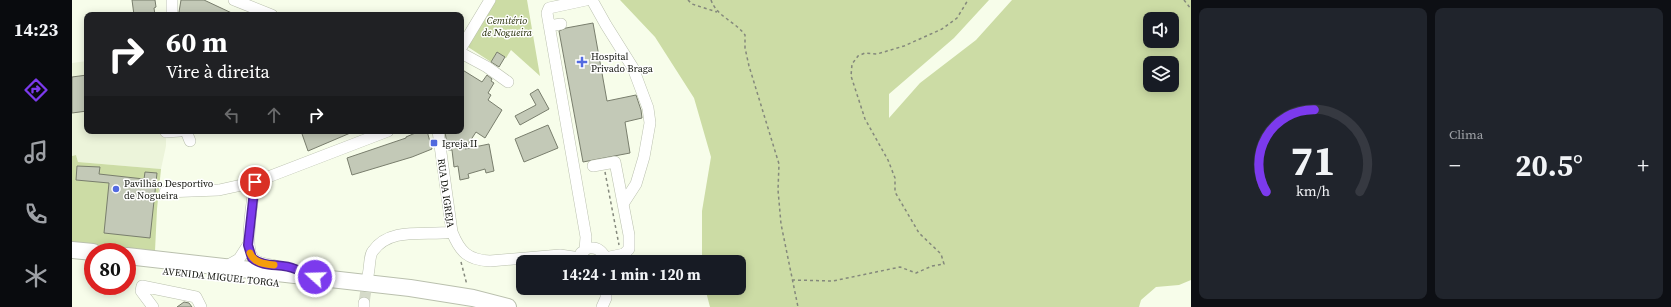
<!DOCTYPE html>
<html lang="pt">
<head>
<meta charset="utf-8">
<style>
	body { margin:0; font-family:"Source Serif 4",serif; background:#20242c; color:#f1f3f6; height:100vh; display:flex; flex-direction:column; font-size:15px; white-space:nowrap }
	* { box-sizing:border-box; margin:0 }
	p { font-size:13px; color:#9ea1a6 }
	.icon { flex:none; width:22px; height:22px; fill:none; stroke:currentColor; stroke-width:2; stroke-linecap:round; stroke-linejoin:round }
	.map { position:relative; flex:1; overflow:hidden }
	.side { display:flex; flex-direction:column; gap:8px; padding:8px; background:#0d0f14; width:480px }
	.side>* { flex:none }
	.guide { position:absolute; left:12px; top:12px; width:380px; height:122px; border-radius:8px; box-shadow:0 2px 10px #0003; background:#202124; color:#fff; overflow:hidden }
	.controls { position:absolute; left:1071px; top:12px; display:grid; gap:8px }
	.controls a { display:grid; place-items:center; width:36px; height:36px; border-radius:8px; background:#171b24; box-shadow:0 2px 10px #0003; font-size:20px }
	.speed { position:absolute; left:12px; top:243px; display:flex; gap:8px; font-size:20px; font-weight:700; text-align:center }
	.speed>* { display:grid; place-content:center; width:52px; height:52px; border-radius:50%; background:#171b24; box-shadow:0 2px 10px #0003; line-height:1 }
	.speed .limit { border:6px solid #d22; background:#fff; color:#111 }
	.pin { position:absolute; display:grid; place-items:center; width:34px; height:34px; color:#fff; margin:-17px; border:2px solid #fff; border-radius:50%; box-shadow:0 1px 4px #0007 }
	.me { position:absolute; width:44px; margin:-22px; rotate:290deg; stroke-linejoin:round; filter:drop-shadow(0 0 3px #0008) }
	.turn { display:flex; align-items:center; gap:14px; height:84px; padding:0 16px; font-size:18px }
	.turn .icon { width:52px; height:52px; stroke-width:2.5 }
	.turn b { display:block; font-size:28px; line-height:34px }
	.lanes { display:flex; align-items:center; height:38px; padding:0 16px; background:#0003; justify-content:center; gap:20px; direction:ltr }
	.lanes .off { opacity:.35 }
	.big { font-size:30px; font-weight:700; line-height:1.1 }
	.side .tile { flex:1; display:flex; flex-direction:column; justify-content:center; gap:6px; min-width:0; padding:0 14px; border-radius:8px; background:#20242c }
	.side .dial { align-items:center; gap:0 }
	.dial svg { height:104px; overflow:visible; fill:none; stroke:#363941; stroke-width:7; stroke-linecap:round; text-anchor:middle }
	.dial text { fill:#f1f3f6; stroke:none }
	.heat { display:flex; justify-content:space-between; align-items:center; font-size:22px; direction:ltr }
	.side .tiles { flex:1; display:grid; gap:8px; grid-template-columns:repeat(2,1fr) }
	.trip { position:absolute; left:444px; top:255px; width:230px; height:40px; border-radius:8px; background:#171b24; box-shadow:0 2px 10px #0003; font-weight:700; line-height:40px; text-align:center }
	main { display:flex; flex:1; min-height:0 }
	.dock { display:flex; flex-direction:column; width:72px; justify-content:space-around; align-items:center; background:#090b0e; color:#9ea1a6 }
	.dock .icon { width:28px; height:28px }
	.dock .selected { color:#7c3aed }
	.dock b { font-size:18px; color:#f1f3f6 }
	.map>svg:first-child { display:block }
	.built { fill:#ecf4da }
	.green { fill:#ccdca5; fill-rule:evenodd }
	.building { fill:#c3c9b7; stroke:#797e6d }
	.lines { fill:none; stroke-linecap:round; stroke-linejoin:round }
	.minor-tunnel { stroke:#d5dac9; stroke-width:11; stroke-dasharray:11 5.5; stroke-linecap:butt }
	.minor-casing { stroke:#bac0ae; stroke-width:12 }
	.highway-casing { stroke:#bac0ae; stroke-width:18 }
	.path { stroke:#84887c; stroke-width:1.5; stroke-dasharray:3 3; stroke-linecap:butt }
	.minor { stroke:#fff; stroke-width:11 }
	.highway { stroke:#fff; stroke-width:16 }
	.route-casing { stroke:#51269a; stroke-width:10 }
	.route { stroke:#7c3aed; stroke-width:7 }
	.slow { stroke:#f59e0b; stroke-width:7 }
	.poi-dot { fill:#536be1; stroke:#fff; stroke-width:1.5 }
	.labels { text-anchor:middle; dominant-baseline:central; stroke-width:3; stroke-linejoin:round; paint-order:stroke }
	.park-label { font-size:10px; font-style:italic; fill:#252d06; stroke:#fff }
	.poi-label { font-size:10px; fill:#141610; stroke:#fff; text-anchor:start }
	.street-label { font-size:10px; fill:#141610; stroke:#fff }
</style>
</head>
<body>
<main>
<nav class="dock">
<b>14:23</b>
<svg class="icon selected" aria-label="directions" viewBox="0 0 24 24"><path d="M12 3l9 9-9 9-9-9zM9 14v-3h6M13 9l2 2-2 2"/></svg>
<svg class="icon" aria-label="music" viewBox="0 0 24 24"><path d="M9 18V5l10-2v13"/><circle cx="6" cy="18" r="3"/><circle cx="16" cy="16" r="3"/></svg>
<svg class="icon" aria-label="phone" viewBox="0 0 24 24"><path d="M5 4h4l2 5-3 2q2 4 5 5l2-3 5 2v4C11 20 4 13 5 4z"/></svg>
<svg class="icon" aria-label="climate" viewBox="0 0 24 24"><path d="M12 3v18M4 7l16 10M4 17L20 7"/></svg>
</nav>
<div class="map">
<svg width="1119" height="307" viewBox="0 0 1119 307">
	<rect width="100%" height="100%" fill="#f7fdea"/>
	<path class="built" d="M15,61V131H94V146L89,169L6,162L4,155L0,156V63Z"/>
	<path class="green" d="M422,0H455L468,76L439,50L434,58L425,52L419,62L393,45Z
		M548,0H917L882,38L817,94V118L848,83L904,40L940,0H1119V280L1107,285L1084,287L1069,300L1067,307H638L633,288H667V262H630V211L639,157L622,98L583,37ZM1078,19H1100V41H1078ZM1078,63H1100V85H1078Z
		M4,155L6,162L89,169L85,209L83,251L0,242V156Z"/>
	<path class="building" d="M60,0H83L84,7L82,8L83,15H62Z
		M109,0H132L164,15H113L107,12Z
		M521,23L535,101L564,95L569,110L570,118L553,122L558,153L511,162L487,31L494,28Z
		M425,52L433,57L427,67L419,62Z
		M389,69L410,82L415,75L420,79L419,81L422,83L416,93L419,95L416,100L430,110L413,138L404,132L393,149L417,144L422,171L414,173L413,169L396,174L397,178L388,180L386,166L382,167L380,150H376L373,132L389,131Z
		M15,75V111L0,113V77Z
		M466,89L477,109L448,125L443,116L464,105L458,94Z
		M476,125L486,148L452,162L443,139Z
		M229,131H283L236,151Z
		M348,131H355L360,149L340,157L280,175L275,158L334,138V137Z
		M5,166L28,167L27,174L72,179L73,172L85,173L78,238L32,233L37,183L4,180Z
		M112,302L117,303L120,307H105Z"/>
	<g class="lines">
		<path class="minor-tunnel" d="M292,303L296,276"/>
		<g class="minor-casing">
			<path id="minor" d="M100,0V15
				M162,0L200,15
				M520,0L534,25L561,68L576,108L578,123L572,157L564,184L551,204
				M477,26L489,24
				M389,48L418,0
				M389,53L415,67L436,82
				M114,131L118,141
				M366,131L380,232C388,252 396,260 418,261L488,255L508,258
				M94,132L108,131
				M521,166L543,162L557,235V249L552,254L533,258
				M93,192L147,190L183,182
				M513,250L514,237L475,13L477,8L514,0
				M509,253L516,248C526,247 533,252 533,262
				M204,266C197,264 186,264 181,258C172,248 181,197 183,182L316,131
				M153,267L167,259L176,245
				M296,275C298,268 297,255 301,251C318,226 355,236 380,232
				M81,307L69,291L70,286L124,297L129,307
				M292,307V303
				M530,307L534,298V288"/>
		</g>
		<g class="highway-casing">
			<path id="highway" d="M0,250L21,252
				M55,256L338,288L401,298L436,307"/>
		</g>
		<path class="path" d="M616,0L620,4L645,12
			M639,0C645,17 663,21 673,35V48L677,66L707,164L706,190L709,224L726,307
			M1112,0L1119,9
			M533,172L547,245
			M389,262L395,285
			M720,280L761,281L828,267L844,273L860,266L872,264L869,254L847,233L823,192V178L816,160L793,119L779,76L780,64L786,56L793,53L805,54L832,46L870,29L885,18L896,0"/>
		<use href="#minor" class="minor"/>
		<use href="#highway" class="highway"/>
	</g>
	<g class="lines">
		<g class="route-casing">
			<path id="route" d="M183,182L176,245L180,258C192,268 209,263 223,269C230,271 235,276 243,277"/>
		</g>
		<use href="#route" class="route"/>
		<path class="slow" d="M178,253C182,263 192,264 202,265"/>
	</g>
	<g class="poi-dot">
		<path d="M508 56h4v4h4v4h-4v4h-4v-4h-4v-4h4z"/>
		<rect x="358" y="139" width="8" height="8" rx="2"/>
		<circle cx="44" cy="189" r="4"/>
	</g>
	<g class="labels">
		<g class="park-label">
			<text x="435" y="20">Cemitério<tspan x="435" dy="12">de Nogueira</tspan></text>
		</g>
		<g class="poi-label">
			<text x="519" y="56">Hospital<tspan x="519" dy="12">Privado Braga</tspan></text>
			<text x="370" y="143">Igreja II</text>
			<text x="52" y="183">Pavilhão Desportivo<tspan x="52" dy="12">de Nogueira</tspan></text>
		</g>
		<g class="street-label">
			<text transform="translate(374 193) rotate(82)">RUA DA IGREJA</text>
			<text transform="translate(149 277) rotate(6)">AVENIDA MIGUEL TORGA</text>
		</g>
	</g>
</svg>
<div class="controls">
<a><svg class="icon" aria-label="sound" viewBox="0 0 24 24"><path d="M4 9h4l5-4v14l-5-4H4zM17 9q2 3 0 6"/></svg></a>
<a><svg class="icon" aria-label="layers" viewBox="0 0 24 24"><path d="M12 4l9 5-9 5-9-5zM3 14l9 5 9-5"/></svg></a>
</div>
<div class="speed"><div class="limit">80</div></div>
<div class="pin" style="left:183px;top:182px;background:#d93025"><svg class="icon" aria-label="arrive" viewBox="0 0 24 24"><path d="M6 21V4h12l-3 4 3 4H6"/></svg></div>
<svg class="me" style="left:243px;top:277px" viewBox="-20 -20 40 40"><circle r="17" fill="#7c3aed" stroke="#fff" stroke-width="3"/><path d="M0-11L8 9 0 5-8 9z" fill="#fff"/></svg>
<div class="trip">14:24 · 1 min · 120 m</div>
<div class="guide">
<div class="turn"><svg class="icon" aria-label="right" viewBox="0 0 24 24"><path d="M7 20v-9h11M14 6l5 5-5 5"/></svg><div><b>60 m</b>Vire à direita</div></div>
<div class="lanes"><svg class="icon off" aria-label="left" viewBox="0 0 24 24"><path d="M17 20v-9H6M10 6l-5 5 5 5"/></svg><svg class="icon off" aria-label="ahead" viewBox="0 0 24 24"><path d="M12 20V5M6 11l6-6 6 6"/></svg><svg class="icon" aria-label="right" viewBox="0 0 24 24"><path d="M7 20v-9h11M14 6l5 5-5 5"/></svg></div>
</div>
</div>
<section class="side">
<div class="tiles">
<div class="tile dial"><svg viewBox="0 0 100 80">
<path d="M14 69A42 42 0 1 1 86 69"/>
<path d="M14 69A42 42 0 0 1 51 6" stroke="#7c3aed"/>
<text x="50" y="56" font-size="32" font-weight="700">71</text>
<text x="50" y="72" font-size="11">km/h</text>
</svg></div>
<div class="tile"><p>Clima</p>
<div class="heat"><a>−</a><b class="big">20.5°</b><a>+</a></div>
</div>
</div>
</section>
</main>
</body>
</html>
